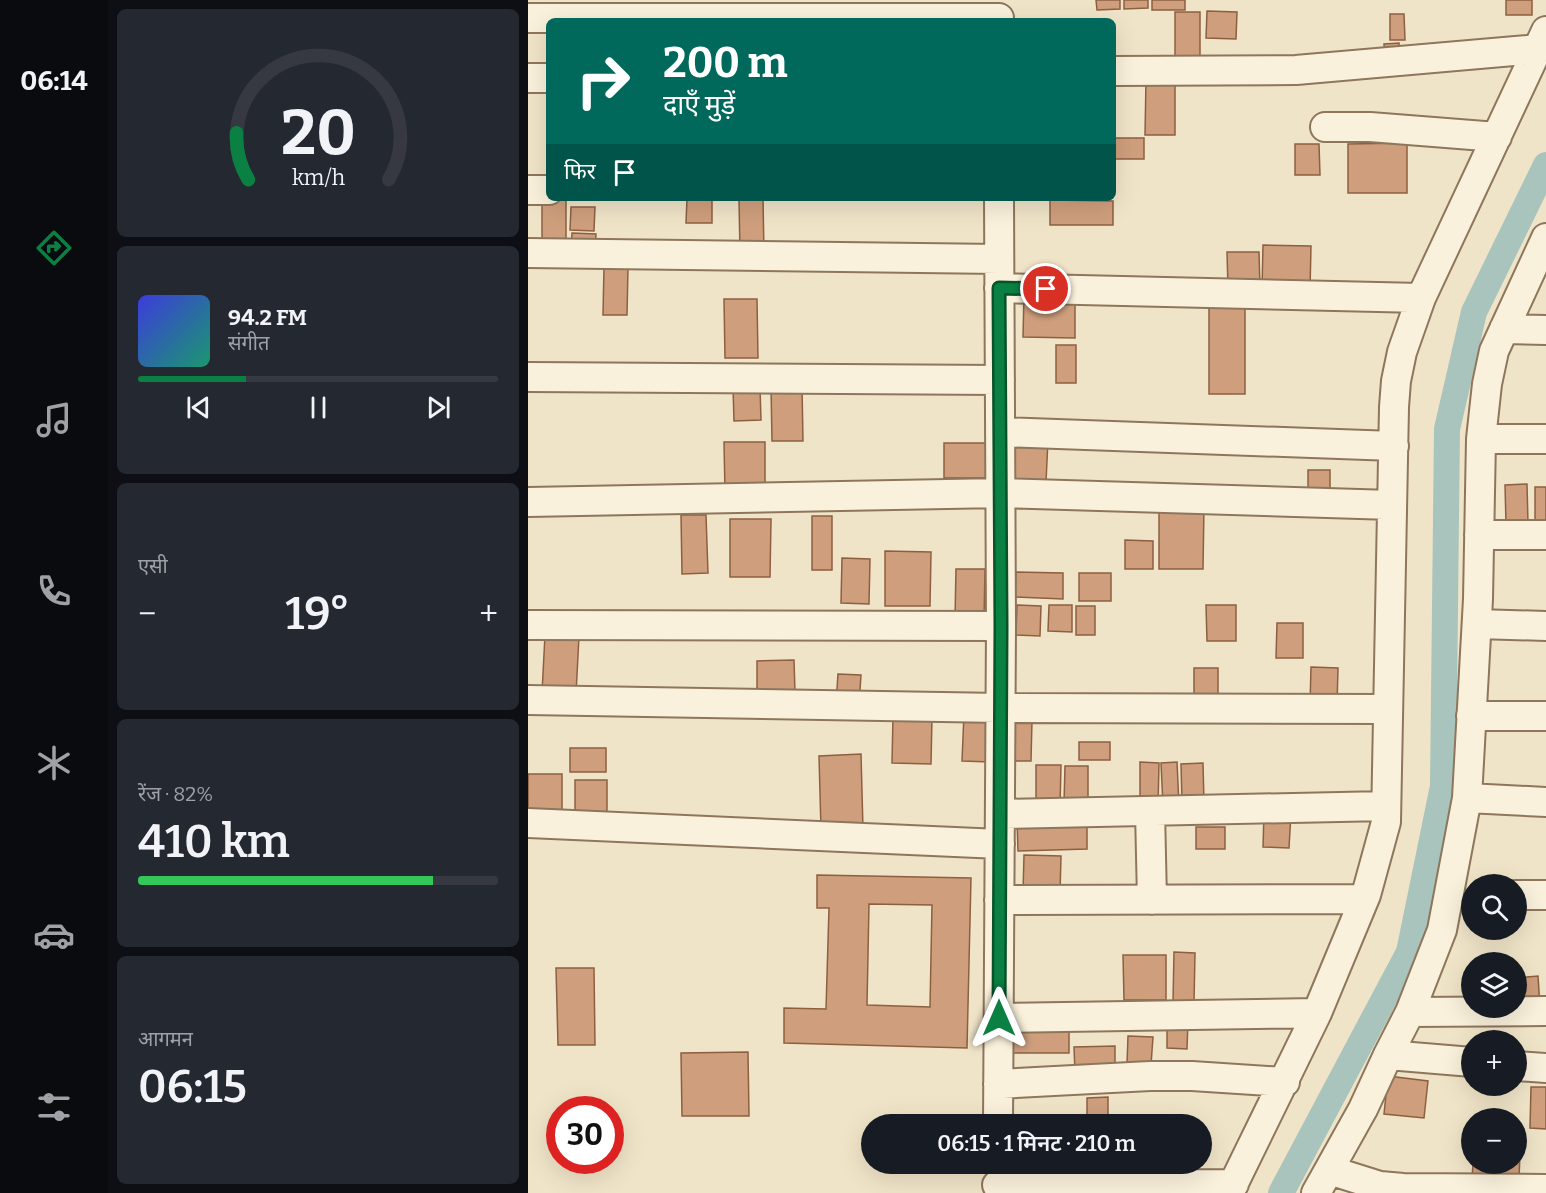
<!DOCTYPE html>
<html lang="hi">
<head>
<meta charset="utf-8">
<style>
	body { margin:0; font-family:Bitter,"Noto Sans Devanagari",serif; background:#242831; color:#f1f3f6; height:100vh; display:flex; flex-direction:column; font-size:22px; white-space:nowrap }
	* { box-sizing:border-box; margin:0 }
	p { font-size:20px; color:#9ea1a6 }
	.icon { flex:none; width:33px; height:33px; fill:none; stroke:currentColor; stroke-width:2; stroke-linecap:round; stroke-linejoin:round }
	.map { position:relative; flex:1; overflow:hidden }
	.sheet { display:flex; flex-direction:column; gap:9px; padding:9px; background:#0d0f14; width:420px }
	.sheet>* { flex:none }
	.banner { position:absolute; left:18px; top:18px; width:570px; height:183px; border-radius:9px; box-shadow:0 6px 24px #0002; background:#00695c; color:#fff; overflow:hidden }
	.buttons { position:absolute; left:933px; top:874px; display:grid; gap:12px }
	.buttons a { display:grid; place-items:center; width:66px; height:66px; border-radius:50%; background:#171b24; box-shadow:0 6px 24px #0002; font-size:30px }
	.speed { position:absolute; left:18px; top:1096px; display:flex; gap:12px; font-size:30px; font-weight:700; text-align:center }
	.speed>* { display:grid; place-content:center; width:78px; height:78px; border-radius:50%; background:#171b24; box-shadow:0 6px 24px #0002; line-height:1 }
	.speed .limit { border:9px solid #d22; background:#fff; color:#111 }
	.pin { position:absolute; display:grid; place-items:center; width:51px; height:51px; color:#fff; margin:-26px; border:3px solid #fff; border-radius:50%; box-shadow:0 2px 6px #0007 }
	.me { position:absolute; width:66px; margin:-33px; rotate:0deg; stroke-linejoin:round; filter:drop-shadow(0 0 4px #0008) }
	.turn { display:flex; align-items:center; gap:21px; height:126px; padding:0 18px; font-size:27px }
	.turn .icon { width:78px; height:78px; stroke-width:2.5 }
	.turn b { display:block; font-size:42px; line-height:51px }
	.then { display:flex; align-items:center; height:57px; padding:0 18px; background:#0003; gap:12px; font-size:22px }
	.big { font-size:45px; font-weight:600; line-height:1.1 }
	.sheet .card { flex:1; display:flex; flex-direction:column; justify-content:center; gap:9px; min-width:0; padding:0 21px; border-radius:9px; background:#242831 }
	.sheet .dial { align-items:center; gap:0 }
	.dial svg { height:156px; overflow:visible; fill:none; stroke:#363941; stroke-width:7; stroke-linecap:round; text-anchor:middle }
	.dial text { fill:#f1f3f6; stroke:none }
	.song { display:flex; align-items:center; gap:18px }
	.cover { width:72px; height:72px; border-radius:9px; background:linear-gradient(135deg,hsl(240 70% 55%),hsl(160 70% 35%)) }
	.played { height:6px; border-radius:3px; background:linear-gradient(90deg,#0b8043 30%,#363941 30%) }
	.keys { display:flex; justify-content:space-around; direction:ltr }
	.heat { display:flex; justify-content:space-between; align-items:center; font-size:33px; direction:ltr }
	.charge { height:9px; border-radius:4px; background:linear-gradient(90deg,#34c759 82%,#363941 0) }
	.trip { position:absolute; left:333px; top:1114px; width:351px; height:60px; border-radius:30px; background:#171b24; box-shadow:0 6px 24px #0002; font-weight:600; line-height:60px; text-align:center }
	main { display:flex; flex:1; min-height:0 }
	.tab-bar { display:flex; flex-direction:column; width:108px; justify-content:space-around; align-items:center; background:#090b0e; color:#9ea1a6 }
	.tab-bar .icon { width:42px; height:42px }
	.tab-bar .selected { color:#0b8043 }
	.tab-bar b { font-size:27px; color:#f1f3f6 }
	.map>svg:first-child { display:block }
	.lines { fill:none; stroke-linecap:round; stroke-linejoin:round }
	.canal { stroke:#a9c4bc; stroke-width:26 }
	.building { fill:#cf9f7d; stroke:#8d5f41; stroke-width:1.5; fill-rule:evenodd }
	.minor-casing { stroke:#8d765c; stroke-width:32 }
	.minor { stroke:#faf1dc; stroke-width:28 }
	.route-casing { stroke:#07532c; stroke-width:15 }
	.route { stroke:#0b8043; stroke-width:10 }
</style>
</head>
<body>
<main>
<nav class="tab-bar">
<b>06:14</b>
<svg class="icon selected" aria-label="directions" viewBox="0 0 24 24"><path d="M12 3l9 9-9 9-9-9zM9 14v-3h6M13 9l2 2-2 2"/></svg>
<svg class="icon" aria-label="music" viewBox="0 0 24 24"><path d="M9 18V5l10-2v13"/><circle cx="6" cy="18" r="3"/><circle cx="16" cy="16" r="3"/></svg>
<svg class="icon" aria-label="phone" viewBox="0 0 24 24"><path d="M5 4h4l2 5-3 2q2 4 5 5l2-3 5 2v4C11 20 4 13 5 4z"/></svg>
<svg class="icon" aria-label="climate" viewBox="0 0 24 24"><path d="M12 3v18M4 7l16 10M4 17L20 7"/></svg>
<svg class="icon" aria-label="car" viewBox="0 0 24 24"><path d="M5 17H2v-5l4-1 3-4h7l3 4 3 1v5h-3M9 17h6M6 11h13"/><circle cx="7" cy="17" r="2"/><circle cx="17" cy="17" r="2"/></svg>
<svg class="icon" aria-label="filters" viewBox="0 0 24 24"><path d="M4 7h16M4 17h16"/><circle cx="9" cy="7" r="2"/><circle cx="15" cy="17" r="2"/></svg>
</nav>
<section class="sheet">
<div class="card dial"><svg viewBox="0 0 100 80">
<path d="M14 69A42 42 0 1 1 86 69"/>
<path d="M14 69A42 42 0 0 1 8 45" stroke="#0b8043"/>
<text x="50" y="56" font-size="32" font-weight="700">20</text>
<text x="50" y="72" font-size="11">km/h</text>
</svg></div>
<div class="card">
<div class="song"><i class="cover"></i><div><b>94.2 FM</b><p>संगीत</p></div></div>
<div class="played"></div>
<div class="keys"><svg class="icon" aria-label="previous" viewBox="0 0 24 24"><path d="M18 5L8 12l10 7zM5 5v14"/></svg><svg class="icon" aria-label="pause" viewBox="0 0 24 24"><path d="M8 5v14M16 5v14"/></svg><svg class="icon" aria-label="next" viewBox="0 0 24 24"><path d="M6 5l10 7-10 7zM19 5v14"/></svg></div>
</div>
<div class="card"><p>एसी</p>
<div class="heat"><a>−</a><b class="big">19°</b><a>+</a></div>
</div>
<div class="card"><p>रेंज · 82%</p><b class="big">410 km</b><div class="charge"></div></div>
<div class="card"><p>आगमन</p><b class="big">06:15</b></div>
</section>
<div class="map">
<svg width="1018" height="1193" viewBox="0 0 1018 1193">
	<rect width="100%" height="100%" fill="#f0e4c8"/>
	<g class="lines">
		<path class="canal" d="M753,1193L881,952L915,786L919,429L946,312L1018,165"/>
	</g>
	<path class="building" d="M568,0H592V9L569,10Z
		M596,0H620V8L596,9Z
		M624,0H657V10H624Z
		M978,0H1004V15H978Z
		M679,11L709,12L708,39L678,38Z
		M647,12H672V61H647Z
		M862,14H876L877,40H862Z
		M871,43L872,60L857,61L856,44Z
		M618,80H647V135H617Z
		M585,138H616V159H585Z
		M879,143V193H820V144Z
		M767,144H791L792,175H767Z
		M14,196L21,198H38V251H14Z
		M159,198L184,199V223H158Z
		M211,198H235L236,254H212Z
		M522,200L585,201V225H522Z
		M43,207H67L66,231L42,230Z
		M44,233L68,234L67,251L43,250Z
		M735,245L783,246L782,290L734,289Z
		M699,252H731L732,288H700Z
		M76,267L100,268L99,315H75Z
		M496,295H547V338L495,337Z
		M196,299H229L230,358H197Z
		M681,307H717V394H681Z
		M528,345H548V383H528Z
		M243,386H274L275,441H244Z
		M232,387L233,420L206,421L205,388Z
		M484,439L520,440L518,482L482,480Z
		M196,442H237V492L197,493Z
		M416,443H459V478H416Z
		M780,470H802V495H780Z
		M999,484L1000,523L978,524L977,485Z
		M1007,487H1018V520H1007Z
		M631,506L676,507L675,569H631Z
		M153,515H178L180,573L154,574Z
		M284,516H304V570H284Z
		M202,519H243L242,577H202Z
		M597,540L625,541V569H597Z
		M357,551L403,552L402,606H357Z
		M314,558L342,559L341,604L313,603Z
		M428,569H457L456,619L427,618Z
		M488,572L535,573V599L487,597Z
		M551,573H583V601H551Z
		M489,605L513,606L512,636L488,635Z
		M521,605H544V632L520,631Z
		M678,605H708V641H679Z
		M548,606H567V635H548Z
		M749,623H775V658H748Z
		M17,635L51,636L48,694L14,693Z
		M266,660L267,693L229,694V661Z
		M783,667L810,668L809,705H782Z
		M666,668H690V704H666Z
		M310,674L333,675L331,705L308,704Z
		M436,714L465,715L463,762L434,761Z
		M365,716L404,717L403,764L364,763Z
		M479,720L504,721L503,761H478Z
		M551,742H582V760H551Z
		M42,748H78V772H42Z
		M333,754L335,829L293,830L291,756Z
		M612,762L631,763L630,807H612Z
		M649,762L651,805L635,806L633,763Z
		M675,763L676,803H654L653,764Z
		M508,765H533L532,806H508Z
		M537,766H560V804H536Z
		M0,774H34V819H0Z
		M47,780H79V817H47Z
		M736,813H763L761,848L735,847Z
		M559,818V849L490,851L489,820Z
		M668,827H697V849H668Z
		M496,855L533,856L532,893H495Z
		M289,875L443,878L439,1048L256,1043V1008L298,1009L301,908H289ZM341,904L404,905L402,1007L339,1005Z
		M646,952L667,953L666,1003L645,1002Z
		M595,955H638V1000H596Z
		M28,968H66L67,1045H30Z
		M1010,976L1012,1007L988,998V978Z
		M639,1019L660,1020L659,1049L639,1048Z
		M485,1020H541V1053H485Z
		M600,1036L625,1037L623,1065L599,1064Z
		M587,1046V1071L547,1072L546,1047Z
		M220,1052L221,1116H154L153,1053Z
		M860,1076L900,1081L896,1118L856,1114Z
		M1003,1087H1018V1129L1002,1128Z
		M580,1097V1125H559V1098Z
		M988,1127H993L991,1179L944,1178L945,1164H988Z
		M499,1164H535L534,1178L499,1177Z"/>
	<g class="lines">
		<g class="minor-casing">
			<path id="minor" d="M0,18H471
				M585,71L768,70L1010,49
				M0,78H21
				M797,127H842L969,137
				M0,190H21
				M0,253L471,259
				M471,288L893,298
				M976,329L1018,330
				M0,377L472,380
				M472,432L866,446
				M953,439H1018
				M0,502L472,493L864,505
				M951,535H1018
				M949,624L1018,626
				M0,625L473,626
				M0,700L473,708L860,709
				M943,716H1018
				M939,798L1018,802
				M622,811L624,900
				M472,814L858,806
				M0,823L472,844
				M988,895H1018
				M471,900L835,899
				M882,1012L1018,1011
				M471,1018L789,1013
				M860,1055L944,1062
				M988,1066L1018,1068
				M470,1084L622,1076H664L757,1082
				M470,1125L473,626L471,198
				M801,1170L852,1186L875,1188L1018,1189
				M469,1185L706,1184
				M701,1193L789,1013L838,895L858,822L866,407L868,381L874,352L893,298L1018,31
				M788,1193L835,1109L860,1055L882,1012L914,930L939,798L950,599L953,439L959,384L966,351L1018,238"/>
		</g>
		<use href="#minor" class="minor"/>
	</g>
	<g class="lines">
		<g class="route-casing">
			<path id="route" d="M471,1018L473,626L471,288L518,289"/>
		</g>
		<use href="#route" class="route"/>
	</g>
</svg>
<div class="buttons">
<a><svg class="icon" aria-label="search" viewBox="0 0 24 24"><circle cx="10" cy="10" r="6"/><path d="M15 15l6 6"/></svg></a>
<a><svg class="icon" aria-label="layers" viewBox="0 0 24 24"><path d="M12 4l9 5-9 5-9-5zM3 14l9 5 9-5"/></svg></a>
<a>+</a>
<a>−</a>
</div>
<div class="speed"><div class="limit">30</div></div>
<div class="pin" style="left:518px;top:289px;background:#d93025"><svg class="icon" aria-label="arrive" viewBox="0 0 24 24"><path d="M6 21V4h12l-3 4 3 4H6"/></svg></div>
<svg class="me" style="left:471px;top:1018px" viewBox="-20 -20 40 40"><path d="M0-17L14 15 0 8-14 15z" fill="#0b8043" stroke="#fff" stroke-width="4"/></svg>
<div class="trip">06:15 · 1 मिनट · 210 m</div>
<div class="banner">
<div class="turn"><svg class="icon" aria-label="right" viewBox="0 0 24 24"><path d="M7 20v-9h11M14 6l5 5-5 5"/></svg><div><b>200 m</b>दाएँ मुड़ें</div></div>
<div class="then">फिर<svg class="icon" aria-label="arrive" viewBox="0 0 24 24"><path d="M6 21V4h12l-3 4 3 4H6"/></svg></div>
</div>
</div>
</main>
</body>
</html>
